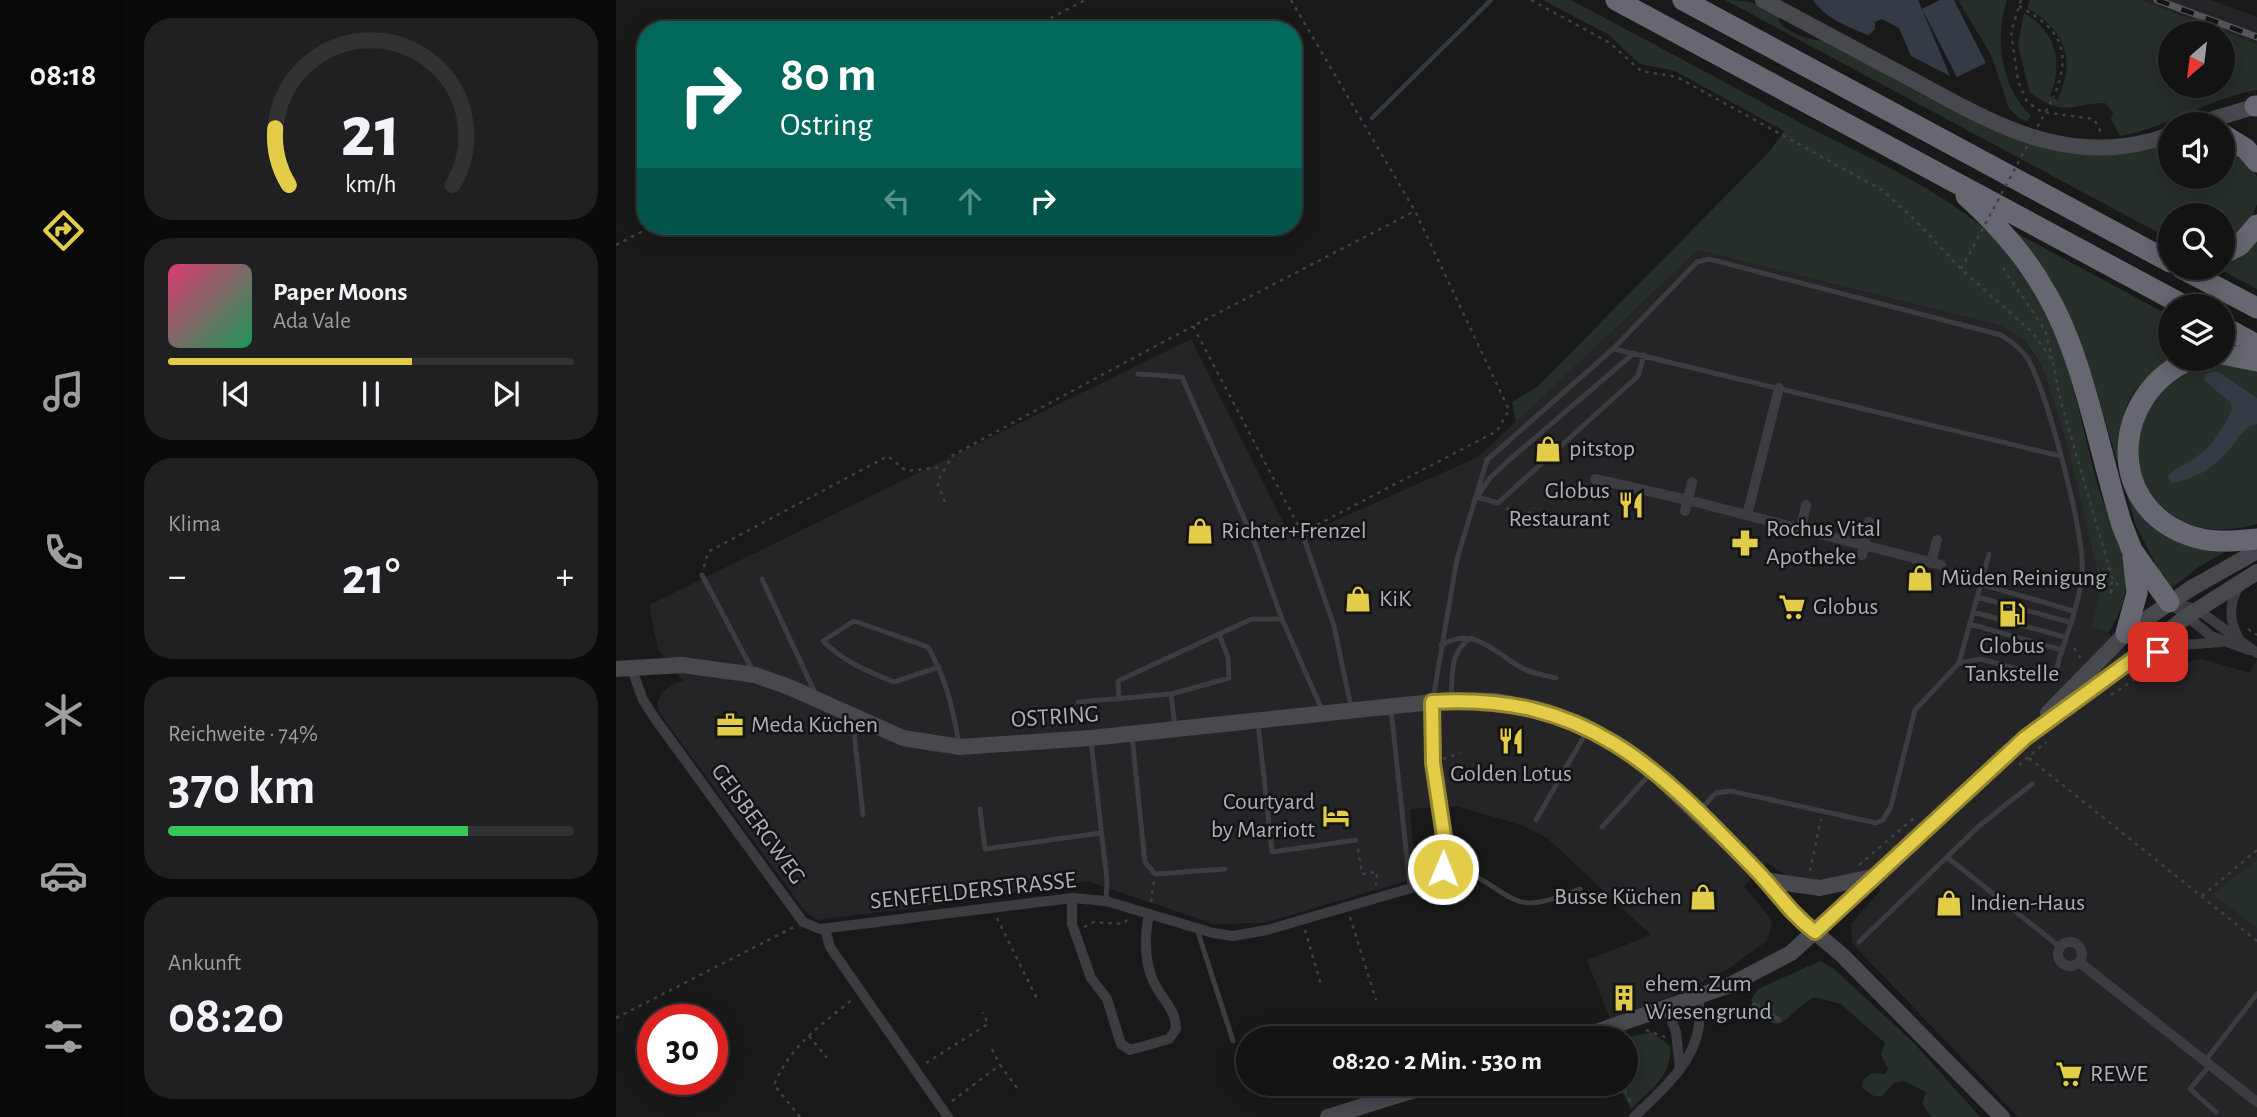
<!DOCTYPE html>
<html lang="de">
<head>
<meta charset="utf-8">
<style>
	body { margin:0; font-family:"Alegreya Sans",sans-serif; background:#202022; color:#f1f3f6; height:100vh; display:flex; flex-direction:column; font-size:26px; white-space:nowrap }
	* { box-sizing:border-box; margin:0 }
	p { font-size:23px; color:#9d9ea0 }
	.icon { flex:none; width:38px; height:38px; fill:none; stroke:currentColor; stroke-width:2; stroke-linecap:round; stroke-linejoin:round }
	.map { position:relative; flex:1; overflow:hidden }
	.details { display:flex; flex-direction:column; gap:18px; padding:18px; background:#0a0a0b; width:490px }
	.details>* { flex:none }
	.top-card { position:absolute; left:21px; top:21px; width:665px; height:214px; border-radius:28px; box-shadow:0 4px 18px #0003,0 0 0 2px #323234; background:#00695c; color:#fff; overflow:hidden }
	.needle { width:46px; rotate:208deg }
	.tools { position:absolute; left:1542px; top:21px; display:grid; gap:14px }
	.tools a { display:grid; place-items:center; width:77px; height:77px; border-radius:50%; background:#131314; box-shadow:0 4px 18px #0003,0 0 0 2px #323234; font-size:35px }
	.speed { position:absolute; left:21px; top:1004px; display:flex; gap:14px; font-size:35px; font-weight:700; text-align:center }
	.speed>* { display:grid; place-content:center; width:91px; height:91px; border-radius:50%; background:#131314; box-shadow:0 4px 18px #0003,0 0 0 2px #323234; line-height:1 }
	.speed .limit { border:10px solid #d22; background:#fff; color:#111 }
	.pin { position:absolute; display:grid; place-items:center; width:60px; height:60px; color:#fff; margin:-30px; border-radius:14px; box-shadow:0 4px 10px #0006 }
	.me { position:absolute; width:77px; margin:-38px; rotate:1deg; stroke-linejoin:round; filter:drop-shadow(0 0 5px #0008) }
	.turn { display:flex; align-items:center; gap:24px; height:147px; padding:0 28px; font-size:32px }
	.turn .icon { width:91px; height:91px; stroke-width:2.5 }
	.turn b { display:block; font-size:49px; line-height:60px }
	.lanes { display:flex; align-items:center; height:66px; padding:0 28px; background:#0003; justify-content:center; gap:35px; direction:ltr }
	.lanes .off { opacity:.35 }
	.big { font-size:52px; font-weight:700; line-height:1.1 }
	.details .tile { flex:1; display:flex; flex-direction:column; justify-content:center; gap:10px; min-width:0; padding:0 24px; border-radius:28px; background:#202022 }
	.details .dial { align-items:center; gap:0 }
	.dial svg { height:182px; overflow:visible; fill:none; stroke:#323234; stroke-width:7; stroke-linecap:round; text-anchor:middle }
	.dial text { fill:#f1f3f6; stroke:none }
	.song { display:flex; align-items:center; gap:21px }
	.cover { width:84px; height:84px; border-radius:10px; background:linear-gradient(135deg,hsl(340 70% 55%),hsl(150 70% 35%)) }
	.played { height:7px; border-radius:4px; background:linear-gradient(90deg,#e3cd48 60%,#323234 60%) }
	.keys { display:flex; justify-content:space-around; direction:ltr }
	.heat { display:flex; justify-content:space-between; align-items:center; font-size:38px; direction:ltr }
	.charge { height:10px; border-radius:5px; background:linear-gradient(90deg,#34c759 74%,#323234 0) }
	.trip { position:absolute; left:620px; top:1026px; width:402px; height:70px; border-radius:35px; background:#131314; box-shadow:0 4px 18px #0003,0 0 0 2px #323234; font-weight:700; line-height:70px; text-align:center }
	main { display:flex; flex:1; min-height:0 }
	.dock { display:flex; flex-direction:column; width:126px; justify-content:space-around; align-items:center; background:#080808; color:#9d9ea0 }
	.dock .icon { width:49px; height:49px }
	.dock .current { color:#e3cd48 }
	.dock b { font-size:32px; color:#f1f3f6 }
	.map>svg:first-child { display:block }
	.built { fill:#252527 }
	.green { fill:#272f2a; fill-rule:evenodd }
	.water { fill:#353b44 }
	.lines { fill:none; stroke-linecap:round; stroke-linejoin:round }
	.stream { stroke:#353b44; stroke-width:4.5 }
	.path { stroke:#404046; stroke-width:2.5; stroke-dasharray:3.5 5; stroke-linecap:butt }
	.lane { stroke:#3c3c41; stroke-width:5 }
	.street { stroke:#3c3c41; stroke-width:10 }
	.secondary { stroke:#48484f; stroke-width:16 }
	.highway { stroke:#666770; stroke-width:21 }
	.rail-casing { stroke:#56575e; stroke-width:7 }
	.rail { stroke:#141415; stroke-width:4.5; stroke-dasharray:13; stroke-linecap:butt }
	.path-bridge { stroke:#404046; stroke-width:2.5; stroke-dasharray:3.5 5; stroke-linecap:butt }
	.route-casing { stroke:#94852f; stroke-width:18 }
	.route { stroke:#e3cd48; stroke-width:12 }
	.labels { text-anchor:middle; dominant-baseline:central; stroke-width:5; stroke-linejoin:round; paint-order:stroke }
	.poi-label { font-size:24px; fill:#acaeb9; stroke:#141415; text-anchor:start }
	.street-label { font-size:24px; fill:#acaeb9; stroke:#141415 }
</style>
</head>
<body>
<main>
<nav class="dock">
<b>08:18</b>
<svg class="icon current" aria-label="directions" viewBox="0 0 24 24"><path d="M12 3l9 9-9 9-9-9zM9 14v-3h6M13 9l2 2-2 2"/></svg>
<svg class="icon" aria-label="music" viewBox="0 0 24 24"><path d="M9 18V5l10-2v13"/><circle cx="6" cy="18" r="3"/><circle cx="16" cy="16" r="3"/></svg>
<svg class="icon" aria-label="phone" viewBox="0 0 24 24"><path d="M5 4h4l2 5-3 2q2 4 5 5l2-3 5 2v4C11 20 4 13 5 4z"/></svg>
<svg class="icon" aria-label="climate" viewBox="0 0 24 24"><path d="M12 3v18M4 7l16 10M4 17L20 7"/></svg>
<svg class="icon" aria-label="car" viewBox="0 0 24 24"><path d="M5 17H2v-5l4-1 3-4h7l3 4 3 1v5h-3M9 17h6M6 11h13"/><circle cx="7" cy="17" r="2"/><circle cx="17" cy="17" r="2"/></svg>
<svg class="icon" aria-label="filters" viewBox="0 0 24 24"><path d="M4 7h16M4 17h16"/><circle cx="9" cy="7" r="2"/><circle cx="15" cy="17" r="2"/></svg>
</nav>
<section class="details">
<div class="tile dial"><svg viewBox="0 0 100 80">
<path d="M14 69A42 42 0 1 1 86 69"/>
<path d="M14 69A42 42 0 0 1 8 44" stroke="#e3cd48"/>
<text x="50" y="56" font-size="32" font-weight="700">21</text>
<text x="50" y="72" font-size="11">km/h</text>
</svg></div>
<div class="tile">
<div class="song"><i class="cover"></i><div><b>Paper Moons</b><p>Ada Vale</p></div></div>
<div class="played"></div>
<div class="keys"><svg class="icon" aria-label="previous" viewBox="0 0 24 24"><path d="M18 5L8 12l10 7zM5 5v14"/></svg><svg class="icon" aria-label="pause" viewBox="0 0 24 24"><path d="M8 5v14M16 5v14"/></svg><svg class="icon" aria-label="next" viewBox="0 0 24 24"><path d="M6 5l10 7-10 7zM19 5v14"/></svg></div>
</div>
<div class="tile"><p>Klima</p>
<div class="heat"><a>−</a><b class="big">21°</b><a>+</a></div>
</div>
<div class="tile"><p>Reichweite · 74%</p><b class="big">370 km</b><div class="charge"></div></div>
<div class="tile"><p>Ankunft</p><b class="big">08:20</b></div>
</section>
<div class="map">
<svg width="1641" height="1117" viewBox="0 0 1641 1117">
	<rect width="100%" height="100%" fill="#19191a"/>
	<path class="built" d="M1525,0H1595L1641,17V44Z
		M1082,250L1383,325L1408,340L1428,372L1449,437L1485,587L1477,626L1492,633L1533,675L1550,665L1587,659L1633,673L1641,659V1117H1402L1236,943L1235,924L1265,890L1246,871L1203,883L1176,879L1151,863L1128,886L1153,917L1156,925L1151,941L1110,970L1073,989L994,1019L971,960L1035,935L931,838L906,825L840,806L794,809L800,878L648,923L598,924L471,881L305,907L201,920L188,910L44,714L41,704L45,694L55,685L67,681L42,650L33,605L575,339L676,540L862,457Z"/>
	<path class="green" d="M927,0H955C1030,40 1105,80 1179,120C1256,161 1371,206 1417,283C1451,342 1463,414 1480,479C1496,540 1532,572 1492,633L1476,626L1485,587L1449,437L1428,372L1419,356L1408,340L1383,325L1082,250L900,422L896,402L921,387L1155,150L1168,131L1059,71L1024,64L993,35Z
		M1109,0C1123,0 1152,2 1162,16C1163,17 1162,20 1163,21C1170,33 1197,42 1209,40C1314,97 1429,182 1554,144V177H1606L1607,140L1632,159L1641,177V204L1631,229L1607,244L1606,215H1554V239Z
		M1342,0H1391C1378,38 1385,87 1415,116L1411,121L1403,118L1393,108L1375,55Z
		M1414,0H1525L1641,44V90C1593,98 1552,128 1504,136L1495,119L1497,113L1489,103C1450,104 1451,118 1414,93L1402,45L1408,13C1440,31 1448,63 1434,96L1441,100C1461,59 1449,30 1411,8ZM1554,33H1606V86H1554Z
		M1395,230L1554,316L1555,359C1535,371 1506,397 1508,423C1509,446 1527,494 1534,518L1621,545L1581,568L1556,588L1546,577L1520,526L1476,376Z
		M1641,239V289L1601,268H1606L1607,261Z
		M1615,362L1641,368V524C1505,564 1469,371 1615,362Z
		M1641,860V928L1597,894Z
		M1204,961L1218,969L1298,1043L1364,1117H1315L1306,1104L1310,1092L1287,1081L1278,1083L1266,1096H1258L1246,1088L1247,1080L1256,1073L1269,1074L1272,1069L1265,1055L1269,1043L1225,1004L1198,997C1167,1014 1165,1046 1135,1000L1142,989Z
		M1036,1032L1054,1046C1056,1076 1036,1089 1015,1109L1001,1083H1010V1038Z"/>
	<path class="water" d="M1197,0H1302L1334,76L1295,56L1283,28L1266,19L1259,22V29L1253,35C1233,28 1209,18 1197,0Z
		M1324,0H1338L1370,63L1341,77L1306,9Z
		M1601,371L1641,398V424C1626,428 1623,438 1613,450C1598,468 1579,479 1556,483L1552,477C1559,467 1570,465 1579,458C1597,446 1607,428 1616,409L1614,402L1588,380L1589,374Z"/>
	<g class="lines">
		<path class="stream" d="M756,118L875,0"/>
		<path class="path" d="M675,0L799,211L893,410L881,431L693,529
			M915,0L994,43L1025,71L1061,77L1266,190L1298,219L1345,269L1417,333L1437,362L1444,399L1496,577L1502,585
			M1405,0L1395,32L1402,81L1411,102L1426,112L1478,119L1486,134
			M1403,6C1444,29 1457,49 1438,96
			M412,30L469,0
			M0,245L37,226
			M1387,268L1429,330L1436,359
			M329,502L321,482L337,455L577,326
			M890,508L909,517L919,508
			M682,525L577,326L799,211
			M88,567L92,552L272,456L290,471L327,467
			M1336,569L1357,575
			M1495,593L1496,577
			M1632,629L1641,635
			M1458,648L1466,660
			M1495,695L1539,666
			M1413,758L1641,941
			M827,759L844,753
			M1403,765L1430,742
			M742,849L746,874L761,872L760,885
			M1243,865L1299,817
			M1194,871L1205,819
			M1586,896L1641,850
			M535,902L538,881
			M734,917L760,1000
			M381,918L421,999
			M468,927L478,922L507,924L513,918
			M689,930L705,985
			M0,1018L178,927
			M1030,1030L1049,1037
			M193,1036L211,1058
			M376,1049L384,1065
			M310,1063L372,1024L367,1012
			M1005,1083L1016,1105
			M336,1101L384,1065L401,1088
			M184,1117L158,1085C174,1046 205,1025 237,999"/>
		<path class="lane" d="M998,349L1444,456
			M522,374L566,377L638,541L666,619
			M863,494L874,478L892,461L1018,353
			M861,497L882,503L1022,376L1028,355
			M686,533L718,626L735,707
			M86,575L138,673
			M146,579L199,693
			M1365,584L1457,611
			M1361,597L1453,622
			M1357,612L1449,637
			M1354,624L1446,650
			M825,645C860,625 879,654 908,669C918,674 929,676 940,678
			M1343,663L1373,554
			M323,667L278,682C251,671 228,662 207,641L238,621L312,647C330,678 337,709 343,744
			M835,697C837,673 833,652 855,638
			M503,699L502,681L603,634
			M817,699L841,559L871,460L997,349L1081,262L1093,259L1385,335C1397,343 1409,351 1415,365C1433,402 1469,534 1466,573C1464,604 1449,637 1441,667L1436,673L1426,676L1365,659L1343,663L1299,710L1275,806L1267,820L1260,823L1115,791L1100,793L1082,812
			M462,702L555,694
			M775,709L794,887
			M244,720L238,731L247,815
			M642,723L656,852L740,840
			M559,727L555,694L613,678L612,657L603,634L636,619H666L706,710
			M516,736L529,862L539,874L609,869
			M475,741L491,880L490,901
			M364,809L369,849L485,833
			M920,820L971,731
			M986,827L1035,773
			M1331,857L1444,947
			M827,869C869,869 884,901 912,903C928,904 949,894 964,889
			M581,929L617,1041
			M1243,942L1363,826L1416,784
			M1138,1005L1163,1020
			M1589,1061L1641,994
			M1594,1065L1574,1089L1600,1112"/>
		<path class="street" d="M979,479L1072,500L1325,565
			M1069,511L1076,482
			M1131,515L1163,388
			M1185,529L1190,505
			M1246,555L1253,522
			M1315,563L1321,540
			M1553,602L1581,609L1641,653
			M1553,602L1595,636L1633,650
			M1622,637C1612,618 1613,601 1625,583
			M1525,656L1567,645L1605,642
			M15,667L27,700L40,720L187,922L204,929L456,898L490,901L597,933L617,936L651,930L809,884L827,869L830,855L817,763L816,702
			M456,898V924L475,978L491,999L505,1044L514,1050L553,1039L560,1029C560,1012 550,1003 542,990C528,967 528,939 533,914
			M209,929L214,947L332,1117
			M1442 954a12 12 0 1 1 24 0a12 12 0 1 1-24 0Z
			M1463,962L1641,1102
			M1051,1008L1060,1032L1064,1069
			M1018,1117C1053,1083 1093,1051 1082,997"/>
		<path class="secondary" d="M1147,0C1196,26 1244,52 1293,78C1378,124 1454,171 1554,135
			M1581,124L1641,106
			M0,669L66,665L139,675L173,687L287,738L344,747L475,738L835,700L881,701L926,710L969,726L1027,762L1144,874L1174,911L1226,955L1386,1117
			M1432,713L1510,633L1574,589L1641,551
			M1155,881L1204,888L1256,877
			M963,1038L1114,985L1175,953L1409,738L1478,689L1570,617L1641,572
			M712,1117L821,1083"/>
		<path class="highway" d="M1000,0L1569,306
			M1067,0L1554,262
			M1639,106H1641
			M1606,134L1630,149L1641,162
			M1350,196C1381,224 1409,255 1429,291C1468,356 1483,452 1506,525L1516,550L1553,602
			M1606,254L1624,245L1641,225
			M1565,268L1641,308
			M1606,326L1641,345
			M1606,354L1641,361
			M1576,359C1496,391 1487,504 1572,535C1595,544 1618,541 1641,539
			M1510,633L1521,593L1517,556"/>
		<g class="rail-casing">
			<path id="rail" d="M1541,0L1641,37"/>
		</g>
		<use href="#rail" class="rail"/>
		<path class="path-bridge" d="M1345,269L1438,96"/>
	</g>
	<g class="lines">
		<g class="route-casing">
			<path id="route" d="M827,869L829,843L817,763L816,702C970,692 1042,768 1141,871C1161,892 1175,914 1199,932L1409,738L1517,659L1542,652"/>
		</g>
		<use href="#route" class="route"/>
	</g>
	<defs>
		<g id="shop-bare" transform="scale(2.1)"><path d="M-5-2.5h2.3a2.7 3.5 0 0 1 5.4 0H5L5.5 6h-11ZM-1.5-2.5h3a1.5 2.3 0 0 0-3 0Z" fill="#e3cd48" stroke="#141415" stroke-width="2.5" paint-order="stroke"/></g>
		<g id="restaurant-bare" transform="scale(2.1)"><path d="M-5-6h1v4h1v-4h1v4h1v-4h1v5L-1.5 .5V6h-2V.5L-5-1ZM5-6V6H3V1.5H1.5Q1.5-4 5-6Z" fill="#e3cd48" stroke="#141415" stroke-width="2.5" paint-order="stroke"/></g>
		<g id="pharmacy-bare" transform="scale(2.1)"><path d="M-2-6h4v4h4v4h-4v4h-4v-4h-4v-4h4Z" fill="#e3cd48" stroke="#141415" stroke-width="2.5" paint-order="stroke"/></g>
		<g id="supermarket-bare" transform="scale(2.1)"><path d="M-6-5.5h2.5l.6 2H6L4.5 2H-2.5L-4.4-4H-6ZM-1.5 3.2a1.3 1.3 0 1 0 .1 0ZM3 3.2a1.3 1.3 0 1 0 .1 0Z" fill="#e3cd48" stroke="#141415" stroke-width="2.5" paint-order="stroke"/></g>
		<g id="fuel-bare" transform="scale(2.1)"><path d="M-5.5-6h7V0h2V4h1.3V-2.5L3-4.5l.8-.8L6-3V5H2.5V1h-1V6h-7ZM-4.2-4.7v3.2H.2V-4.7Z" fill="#e3cd48" stroke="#141415" stroke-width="2.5" paint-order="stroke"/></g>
		<g id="office-bare" transform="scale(2.1)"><path d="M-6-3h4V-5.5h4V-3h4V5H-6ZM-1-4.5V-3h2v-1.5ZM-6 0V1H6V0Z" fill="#e3cd48" stroke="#141415" stroke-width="2.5" paint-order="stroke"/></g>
		<g id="hotel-bare" transform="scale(2.1)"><path d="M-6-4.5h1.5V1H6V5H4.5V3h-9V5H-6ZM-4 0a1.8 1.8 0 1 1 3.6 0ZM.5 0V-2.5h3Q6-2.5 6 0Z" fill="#e3cd48" stroke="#141415" stroke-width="2.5" paint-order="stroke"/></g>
		<g id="building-bare" transform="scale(2.1)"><path d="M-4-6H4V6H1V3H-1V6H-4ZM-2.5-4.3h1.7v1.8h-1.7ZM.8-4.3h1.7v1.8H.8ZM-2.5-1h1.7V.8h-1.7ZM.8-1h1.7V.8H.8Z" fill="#e3cd48" stroke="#141415" stroke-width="2.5" paint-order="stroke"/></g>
	</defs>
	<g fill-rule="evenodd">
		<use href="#shop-bare" x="932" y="449"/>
		<use href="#restaurant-bare" x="1015" y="505"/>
		<use href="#shop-bare" x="584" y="531"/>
		<use href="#pharmacy-bare" x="1129" y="543"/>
		<use href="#shop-bare" x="1304" y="578"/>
		<use href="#shop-bare" x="742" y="599"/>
		<use href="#supermarket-bare" x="1176" y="607"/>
		<use href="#fuel-bare" x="1396" y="614"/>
		<use href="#office-bare" x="114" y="725"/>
		<use href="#restaurant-bare" x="895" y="741"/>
		<use href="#hotel-bare" x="720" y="816"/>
		<use href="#shop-bare" x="1087" y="897"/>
		<use href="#shop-bare" x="1333" y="903"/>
		<use href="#building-bare" x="1008" y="998"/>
		<use href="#supermarket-bare" x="1453" y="1074"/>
	</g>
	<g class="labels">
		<g class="poi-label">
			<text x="953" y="449">pitstop</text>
			<text x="994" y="491" text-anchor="end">Globus<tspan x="994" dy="28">Restaurant</tspan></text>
			<text x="1150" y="529">Rochus Vital<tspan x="1150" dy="28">Apotheke</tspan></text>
			<text x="605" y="531">Richter+Frenzel</text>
			<text x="1325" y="578">Müden Reinigung</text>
			<text x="763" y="599">KiK</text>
			<text x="1197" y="607">Globus</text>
			<text x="1396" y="646" text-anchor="middle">Globus<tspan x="1396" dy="28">Tankstelle</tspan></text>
			<text x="135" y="725">Meda Küchen</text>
			<text x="895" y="774" text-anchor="middle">Golden Lotus</text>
			<text x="699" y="802" text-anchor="end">Courtyard<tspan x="699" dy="28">by Marriott</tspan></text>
			<text x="1066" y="897" text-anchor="end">Busse Küchen</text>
			<text x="1354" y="903">Indien-Haus</text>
			<text x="1029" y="984">ehem. Zum<tspan x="1029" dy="28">Wiesengrund</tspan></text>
			<text x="1474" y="1074">REWE</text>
		</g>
		<g class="street-label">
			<text transform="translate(439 717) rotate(-4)">OSTRING</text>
			<text transform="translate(142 824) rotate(54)">GEISBERGWEG</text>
			<text transform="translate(357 891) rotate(-6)">SENEFELDERSTRASSE</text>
		</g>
	</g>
</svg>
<div class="tools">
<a><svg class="needle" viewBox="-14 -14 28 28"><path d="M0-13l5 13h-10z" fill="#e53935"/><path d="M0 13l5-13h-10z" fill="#9d9ea0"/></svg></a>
<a><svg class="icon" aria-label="sound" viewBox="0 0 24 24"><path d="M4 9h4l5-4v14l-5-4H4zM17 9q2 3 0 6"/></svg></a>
<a><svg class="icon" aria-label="search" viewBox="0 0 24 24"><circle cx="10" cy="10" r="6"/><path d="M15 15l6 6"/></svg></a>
<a><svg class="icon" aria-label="layers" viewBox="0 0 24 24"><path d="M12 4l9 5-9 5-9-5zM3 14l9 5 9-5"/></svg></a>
</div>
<div class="speed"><div class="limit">30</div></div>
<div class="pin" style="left:1542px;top:652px;background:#d93025"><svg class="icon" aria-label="arrive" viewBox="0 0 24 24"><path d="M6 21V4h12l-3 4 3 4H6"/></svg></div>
<svg class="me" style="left:827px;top:869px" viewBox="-20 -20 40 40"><circle r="17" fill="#e3cd48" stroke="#fff" stroke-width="3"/><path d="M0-11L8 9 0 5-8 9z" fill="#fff"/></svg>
<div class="trip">08:20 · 2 Min. · 530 m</div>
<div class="top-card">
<div class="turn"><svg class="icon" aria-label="right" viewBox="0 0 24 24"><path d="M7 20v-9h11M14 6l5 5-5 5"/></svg><div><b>80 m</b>Ostring</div></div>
<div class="lanes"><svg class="icon off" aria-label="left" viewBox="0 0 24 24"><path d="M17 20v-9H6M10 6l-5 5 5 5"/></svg><svg class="icon off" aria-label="ahead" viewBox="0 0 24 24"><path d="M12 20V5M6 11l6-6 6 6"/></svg><svg class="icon" aria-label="right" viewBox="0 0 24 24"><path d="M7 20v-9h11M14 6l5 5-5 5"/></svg></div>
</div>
</div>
</main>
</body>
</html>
